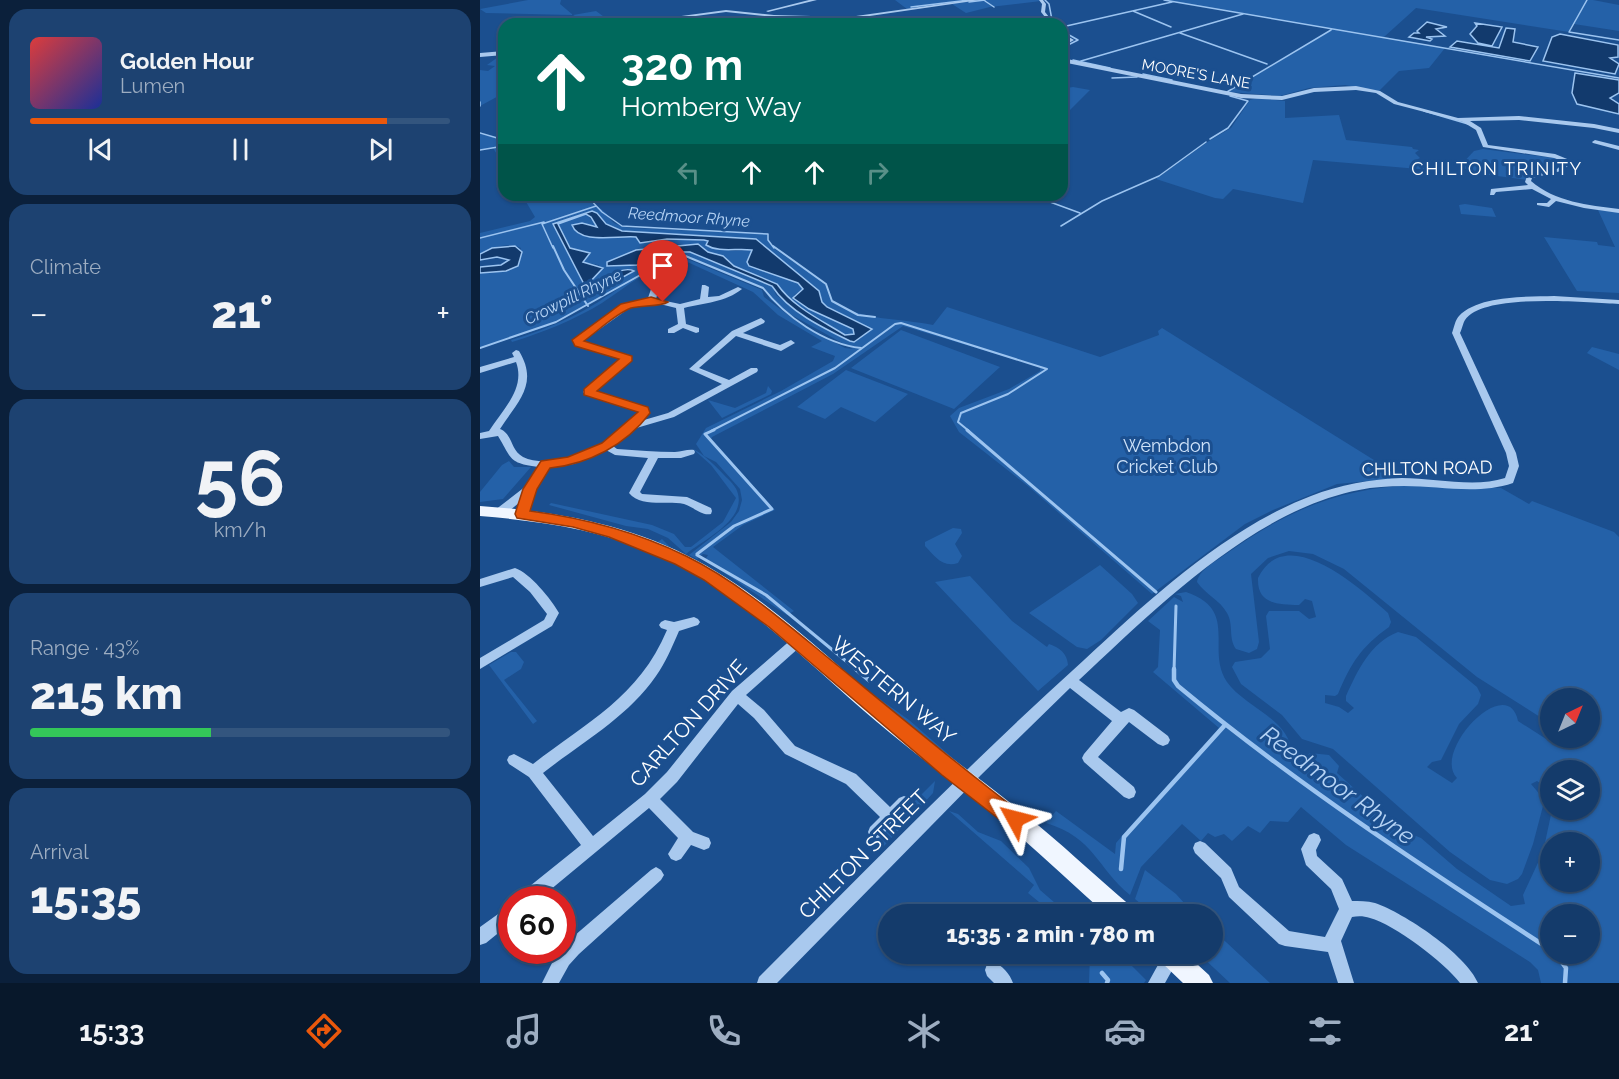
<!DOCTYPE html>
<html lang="en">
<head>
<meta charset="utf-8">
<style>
	body { margin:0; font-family:Raleway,sans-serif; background:#1d4271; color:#f1f3f6; height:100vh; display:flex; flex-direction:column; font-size:22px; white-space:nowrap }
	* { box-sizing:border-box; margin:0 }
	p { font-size:20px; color:#9dadc1 }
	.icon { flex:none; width:33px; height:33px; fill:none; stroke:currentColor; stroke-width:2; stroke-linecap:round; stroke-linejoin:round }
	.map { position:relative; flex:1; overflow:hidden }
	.drawer { display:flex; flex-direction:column; gap:9px; padding:9px; background:#0b203b; width:480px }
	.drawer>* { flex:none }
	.hud { position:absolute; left:18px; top:18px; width:570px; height:183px; border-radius:18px; box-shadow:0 2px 4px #0004,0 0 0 2px #33557e; background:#00695c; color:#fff; overflow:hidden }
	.needle { width:39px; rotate:43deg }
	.tools { position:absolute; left:1060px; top:688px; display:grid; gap:12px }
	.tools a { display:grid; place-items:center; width:60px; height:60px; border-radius:50%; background:#143b6b; box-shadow:0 2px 4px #0004,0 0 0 2px #33557e; font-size:30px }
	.speed { position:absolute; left:18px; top:886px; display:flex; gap:12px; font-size:30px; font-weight:700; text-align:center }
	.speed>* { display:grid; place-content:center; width:78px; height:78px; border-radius:50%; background:#143b6b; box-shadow:0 2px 4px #0004,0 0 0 2px #33557e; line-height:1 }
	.speed .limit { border:9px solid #d22; background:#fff; color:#111 }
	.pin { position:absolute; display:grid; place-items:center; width:51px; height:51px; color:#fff; margin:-62px -26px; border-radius:50% 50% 50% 0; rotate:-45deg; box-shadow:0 0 6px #0007 }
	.pin .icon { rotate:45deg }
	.me { position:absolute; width:66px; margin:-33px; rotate:308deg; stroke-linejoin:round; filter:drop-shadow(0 0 4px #0008) }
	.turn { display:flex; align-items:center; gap:21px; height:126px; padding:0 24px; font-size:27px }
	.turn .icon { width:78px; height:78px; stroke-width:2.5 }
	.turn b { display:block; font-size:42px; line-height:51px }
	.lanes { display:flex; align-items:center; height:57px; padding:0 24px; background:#0003; justify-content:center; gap:30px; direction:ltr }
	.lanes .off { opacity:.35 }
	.big { font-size:45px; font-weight:800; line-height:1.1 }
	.drawer .widget { flex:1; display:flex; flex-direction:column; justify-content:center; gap:9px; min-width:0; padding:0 21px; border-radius:18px; background:#1d4271 }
	.drawer .dial { align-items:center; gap:0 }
	.dial b { font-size:78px; line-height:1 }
	.song { display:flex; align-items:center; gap:18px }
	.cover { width:72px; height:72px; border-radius:9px; background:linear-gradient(135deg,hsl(0 70% 55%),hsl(230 70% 35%)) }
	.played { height:6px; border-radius:3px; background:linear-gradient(90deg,#ea580c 85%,#33557e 85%) }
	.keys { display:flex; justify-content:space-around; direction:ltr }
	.heat { display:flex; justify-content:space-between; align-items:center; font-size:33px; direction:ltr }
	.charge { height:9px; border-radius:4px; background:linear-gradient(90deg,#34c759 43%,#33557e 0) }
	.trip { position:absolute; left:398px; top:904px; width:345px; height:60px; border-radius:30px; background:#143b6b; box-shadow:0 2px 4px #0004,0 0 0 2px #33557e; font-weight:800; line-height:60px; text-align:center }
	.tab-bar { display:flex; height:96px; justify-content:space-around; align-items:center; background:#08182b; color:#9dadc1 }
	.tab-bar .icon { width:42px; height:42px }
	.tab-bar .selected { color:#ea580c }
	.tab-bar b { font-size:27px; color:#f1f3f6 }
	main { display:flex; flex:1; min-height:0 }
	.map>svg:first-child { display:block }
	.green { fill:#2461a8; fill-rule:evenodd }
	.water { fill:#123a6d; stroke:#9cc4f0; stroke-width:1.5 }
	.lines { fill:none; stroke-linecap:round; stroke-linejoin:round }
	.stream-far3 { stroke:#9cc4f0; stroke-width:1.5 }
	.stream-far2 { stroke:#9cc4f0; stroke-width:2 }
	.stream-far1 { stroke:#9cc4f0; stroke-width:3 }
	.stream { stroke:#9cc4f0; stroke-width:4.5 }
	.minor { fill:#a9c9ee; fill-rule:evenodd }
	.major { fill:#f0f6ff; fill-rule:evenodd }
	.route { fill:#ea580c; stroke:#983908; stroke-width:1.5 }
	.labels { text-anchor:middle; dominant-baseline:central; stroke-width:6; stroke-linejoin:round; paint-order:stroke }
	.far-street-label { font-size:15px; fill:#fff; stroke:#1b4f8f }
	.far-water-label { font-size:16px; font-style:italic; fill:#b5d3f5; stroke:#1b4f8f }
	.far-quarter-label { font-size:18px; letter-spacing:1.5px; fill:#fff; stroke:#1b4f8f }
	.park-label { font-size:18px; fill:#cfe3fa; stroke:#1b4f8f }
	.street-label { font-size:18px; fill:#fff; stroke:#1b4f8f }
	.near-street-label { font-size:21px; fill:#fff; stroke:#1b4f8f }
	.near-water-label { font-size:24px; font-style:italic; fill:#b5d3f5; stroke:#1b4f8f }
</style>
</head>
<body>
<main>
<section class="drawer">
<div class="widget">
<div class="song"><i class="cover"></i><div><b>Golden Hour</b><p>Lumen</p></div></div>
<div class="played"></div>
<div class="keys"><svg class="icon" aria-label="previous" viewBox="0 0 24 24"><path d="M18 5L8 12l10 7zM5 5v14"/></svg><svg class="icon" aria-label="pause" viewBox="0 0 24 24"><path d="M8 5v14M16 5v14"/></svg><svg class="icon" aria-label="next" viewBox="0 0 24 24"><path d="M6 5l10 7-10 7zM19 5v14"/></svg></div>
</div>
<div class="widget"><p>Climate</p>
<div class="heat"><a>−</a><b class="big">21°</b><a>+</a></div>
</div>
<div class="widget dial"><b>56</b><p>km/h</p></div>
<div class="widget"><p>Range · 43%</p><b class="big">215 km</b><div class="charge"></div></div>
<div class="widget"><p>Arrival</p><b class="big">15:35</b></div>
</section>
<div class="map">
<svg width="1139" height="983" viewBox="0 0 1139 983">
	<rect width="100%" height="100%" fill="#1b4f8f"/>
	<path class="green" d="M48,0H81L80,4L93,15L116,11L131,22H151L109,24L93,15L6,13L0,9Z
		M415,0H560L561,1L510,7L486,13L472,4L427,9Z
		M684,0H1113L1139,5V31L1094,24L1089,32L936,8L904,37L965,48L949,68L919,71L899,91L865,85L829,88L800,96L749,92L852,29Z
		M18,57H24V93L0,106V70L8,71L15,66L7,65Z
		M593,87L610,90L582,118V89Z
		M777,98L805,101V118L859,115L866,140L932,147L933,149L939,150L935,153L940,158L938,159L944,162L943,166L974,172L833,160L823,203L753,189L743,199L735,198L676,179L729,141L751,128L770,100Z
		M0,134L24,140V165L13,148L0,150Z
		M1003,149L1075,158L1069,169L1073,170L1045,176L1048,180L1002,174L979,167L994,151Z
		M42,195H106C109,203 114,204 121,209C135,219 125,223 150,228L288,234V240L296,250L346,284L352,301C381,321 419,318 453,325L467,307L620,357L679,335L678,331L682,328L910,470L902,473L912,479L857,484L793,510L765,524L672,594L549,487L479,432L470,416L479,408L529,389L560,371V367L423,326L353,374L232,437L231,439L295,510L263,525L233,547L314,611L307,615L225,560L228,555L223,554L217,559L209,555L251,522L259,511L262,500L260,489L236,462L224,456L216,444L226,428L301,391L353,361L355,356L331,347L342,341L298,315L273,292L203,260C174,263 145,288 122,303C94,320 64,332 32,342L31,340C70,329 111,310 143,285L66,327L0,348V273L35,268L41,248C28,242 12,247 0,254V233L50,221L55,217ZM107,212L126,224L142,231L276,239L347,307L392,329L375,342L326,316L296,295L292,286L210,252H194L166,263L130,267L127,262L156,250L218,244L227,252L243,256L254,266L297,284C313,307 341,320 365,335L374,334L373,329L318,302L314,295L323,289L318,283L269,266L267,262L272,250L251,251L229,246L227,241C214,240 200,239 187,239C177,239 167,244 157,241L159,238C138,234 108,245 92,227L102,223L117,226L106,214L78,224L90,248L104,251L103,262L119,265L120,271L108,284L117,287L127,282L114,293L107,289L73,224ZM198,256H207L283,288L290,299L308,313L373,349L365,348L319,323L284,297L282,290L205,258H195L173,269Z
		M985,204L1012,208L1016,217L981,214L979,205Z
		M1118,210L1139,212V293L1097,291L1064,237L1117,242L1118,245L1135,247Z
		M421,330L520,367L474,409L371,368Z
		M1112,347L1139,354V370L1107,353Z
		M366,370L428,394L395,422L361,407L345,419L317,407Z
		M288,386L292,391L291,394L242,418L228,400L255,408L286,393Z
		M213,449C221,452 238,468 244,475C249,480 257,487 258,494C265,521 223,540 206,554L188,538L168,529L146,526L69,505L71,503L172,525L194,534L205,547H211L243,522L256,498L231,465Z
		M29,461L34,467H51L23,499L0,502V492L22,465Z
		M938,485L1021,488L1049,504L1052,501L1134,532L1139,537V983H1061L1058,970L1050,962L866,845L821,807L808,822L790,821L780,833L768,826L752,841L744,834L735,837L728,833L721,841L702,824L661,867L650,895C616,867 615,838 566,823L576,811L635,854L636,843L642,836C673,799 709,766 739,728L673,672L678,667L680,630L668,621L694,597L703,602L701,596L695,594L706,592C760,610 725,650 747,682C764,707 815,721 811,757L820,762L830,753L849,755L859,766L857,773L926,835L931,834L941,838L977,869L1031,906L1045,904L1043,895L1063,852L1072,810H1110V771H1071V791L1057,781L1051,784L1062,797L1063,806L1053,844L1042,874L1038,879L1027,884L1010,880L970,852L853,749L822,739L802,715L761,684L752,667L755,662L781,658L790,649L786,616L789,611H819L829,619L836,617L832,601L825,599L819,605C798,604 777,605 778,578C806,520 882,590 908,613L911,622L909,627C881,647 871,663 858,694L855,696L845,695V703L859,707L868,713L874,708L866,701V696C878,670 890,643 918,632L936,637L997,687L1001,695L998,704L979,724L961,760L952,762L947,767L972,783L977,778C951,751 1028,671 1038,721L1077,746L1081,738H1110V699H1071V724L997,677L864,569L833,554L809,551L788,558L771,574L779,642L777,649L769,653L756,649C748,638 754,625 747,613C740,600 725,594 717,582C719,570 736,561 746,554C807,510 862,487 938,485ZM1071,843H1110V882H1071ZM1071,915H1110V954H1071Z
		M473,528L481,529L482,533L475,544L482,556L478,563C462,568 455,556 445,546V542Z
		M182,539L196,553L429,720L475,760L473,762L405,707L183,548L178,542Z
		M620,565L652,594L658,603L621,640L607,649L597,647L549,613Z
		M490,576L532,621L567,647L569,644C580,648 587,653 588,665L558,691L455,582Z
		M31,652H36L44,662L41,669L24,680L57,721L53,724L9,665Z
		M455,781L453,793L404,846L397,839Z
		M469,811L478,814L498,832L521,841L549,868L560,890L589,915H575L548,893L554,885Z
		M665,870L696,894L715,915H674L655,899Z
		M732,929L790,983H750L719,954H732Z
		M610,954H640L666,980L664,983H609Z"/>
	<path class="water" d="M947,22L967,27L956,29L965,36L946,37L952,39L950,41L929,37L934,33H939L937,31Z
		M995,23L1022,27L1012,46L998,43L990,34L997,26Z
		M1026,28L1035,29L1033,42L1058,47L1050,61L970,47L977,41L1019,48Z
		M1080,34L1138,45V57L1130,58L1139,64L1135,74L1063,61L1072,37Z
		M1095,73L1139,80V93L1130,98L1139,104V114L1097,104L1092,93Z
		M112,211L117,213L126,224L142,231L276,239L339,291L342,302L347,307L392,329L374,342L370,341C343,328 308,311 292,286L210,252H194L157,265L127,266V262L156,250L218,244L228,252L243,256L254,266L297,284C313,307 341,320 365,335L374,334L373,329L329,309L313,298L323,289L318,283L269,266L267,262L272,250C256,248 239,253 226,245L228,241L224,240L187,239L160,243L156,237C139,235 99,245 92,225L102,223L117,227L111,217L106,214L78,224L90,248L110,253L103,262L123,268L108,284L118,287L127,282L129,276C136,272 146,267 154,271L114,293L107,290L73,224Z
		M35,246L42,252L38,266L26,271L0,273V267L21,265L29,260L17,257L0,260V254L12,248Z"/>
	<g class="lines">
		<path class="stream-far3" d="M565,0L569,4L572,20L568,24
			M684,0L1139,78
			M1107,0L1089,32L1139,40
			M505,1L514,7
			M489,2L505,0
			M431,7L489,0
			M653,11L691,27
			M582,27L692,2
			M582,31L598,40L582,48
			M700,33L787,64
			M582,36L589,40L582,44
			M593,60L630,68
			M601,61L763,14
			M663,74L692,80
			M632,78L657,77
			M747,92L851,30
			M0,102V106
			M944,111L988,124
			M0,133L24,140
			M730,139L748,128L768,101L750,96
			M0,150L24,146
			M106,195L122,212L142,226L288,234V240L294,248
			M551,195L600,213
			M581,226L622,201L679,176L726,142
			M0,238L64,222
			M73,248L62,224L116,206"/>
		<path class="stream-far2" d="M73,246L84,270L108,306
			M293,246L346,284L352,301L378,315L395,317
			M0,348L76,322L189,259L203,255L283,288C305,316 344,344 381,348
			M231,431L355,368L415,324L421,323L567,369L528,394L481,413L478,422L489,431"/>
		<path class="stream-far1" d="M487,430L676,592
			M217,554L254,526L292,509L225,434L234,430
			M217,555L286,595L378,671
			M694,671L696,606"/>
		<path class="stream" d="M376,669L389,680
			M694,669V680L698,686C816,784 943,867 1071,950
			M641,869L644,837L745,725
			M1076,954L1086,968L1085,983
			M622,973L628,980L627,983"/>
		<path class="minor" d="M329,0H337L288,12L286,11Z
			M489,0H500L369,19L294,17L246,12L155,24H142L246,10L294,15L369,17Z
			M559,0H563L566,4L565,12L569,17L565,24H561L565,17L561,12L562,4Z
			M582,33L594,40L582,47V44L589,40L582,36Z
			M24,51V55L0,57V53Z
			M582,58L761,94L802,96L834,88L876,86L900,91L918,102L978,118L1039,116L1114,124L1139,129V133L1114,128L1039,120L990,121L1001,128L1008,145L1075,154L1092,161V163L1081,171L1052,178L1051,181C1075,202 1108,205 1139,209V213L1104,208L1076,201L1069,207L1057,205V203H1067L1071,199L1052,189L1016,192L1014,195H1010L1011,189L1048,185L1045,182L1047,176L1077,169L1085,162L1074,158L1003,147L996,130L983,122L914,104L896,93L876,90L834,92L802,100L761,98L582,62Z
			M1115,140L1139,146V150L1113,143L1112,142Z
			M173,283H176L180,285L176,299L200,304L220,299L222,285H225L229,287L228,297L239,296L258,287L262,289C246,302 224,303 204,308L206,324L219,328V332L216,333L203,328L194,333H188V329L198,324L196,308L172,302L148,309L103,341L151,356V360L115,391L167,408L169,410L164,420L188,413L242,384L209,369L252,331L281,318L285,321L284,323L263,333L300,345L311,340L315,343L301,351L256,336L219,368L249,380L271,368H277L278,370L277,372L194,417L153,429L133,446L137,449C157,450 176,452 195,452C202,452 207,449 214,450L215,452L214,454L201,458H178L160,492L162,494L207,497L231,508L232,511L231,514C221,516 214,507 204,504C187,500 161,508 149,493L168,458L135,455L126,450L94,464L69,467L55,489L45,517L41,518L36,514L40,502L23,516H15L14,513L15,510L46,486L59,467C28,463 32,459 18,436L0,439V433L9,431C22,410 46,389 36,362L0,373V367L34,357L32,353L36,350L39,351C59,384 38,401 20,429C33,434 30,450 43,457C65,468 105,456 124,443C131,439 137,433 143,428C149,423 155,419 159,411L105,394L103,392L105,390L142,359L96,345L94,340L142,305L168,298Z
			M1074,296L1139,300V304C1108,303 1004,292 985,320C983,323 982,329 980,333L1036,453L1039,466L1033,483C998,495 960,486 924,486C909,486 893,487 879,490C774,510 674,610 599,680L641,712L649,708L654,710L688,736L690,740L688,744L683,746L678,744L649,722L618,757L654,787L656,792L654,797L649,799L644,797L604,762L602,758L604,754L632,721L590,688L501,775L297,983H277L279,977C386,870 492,761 604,660C670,599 745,529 831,496C859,485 891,479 922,478C954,478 995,488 1025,478L1029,466L1026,453L972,333C974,328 975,320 979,316C999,295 1048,297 1074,296Z
			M35,568C50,573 71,599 79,613L72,626L0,669V658L64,620L67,614L50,592L33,577L0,587V579Z
			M214,617L218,619L220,622L218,625L199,631C192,647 186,662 176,676C148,717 101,743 63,773L113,836L165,794L187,772L252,691L313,638L317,637L321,638L323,642L321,646L266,695L284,710L315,746L376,774L410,807L419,798L424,796L429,798L431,803L429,808L400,837L395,839L390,837L388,832L390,827L400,817L366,784L305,754L274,718L258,704L197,782L180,799L213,832L229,838L231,843L229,848L224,850L211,845L201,859L196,861L191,859L188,854L198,838L169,808L58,900H38L40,894L101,845L49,777L29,764L27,760L29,756L34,754L53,764C107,722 159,697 187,630L181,628L179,625L181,622L185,620L194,622Z
			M834,833L839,835L841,840L836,850L837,856L862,879L872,901C879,901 887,901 895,903C924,913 986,954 998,983H980C965,963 914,924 890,918C884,916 878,916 872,917L861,941L874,983H858L848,952L805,946L799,944L749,897L741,878L715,853L713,848L715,843L720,841L725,843L751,868L759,887L809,931L845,937L859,909L851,889L826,865L821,849L829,835Z
			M176,867L181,870L184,875L181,880L99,954L89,965L79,983H62L77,953L82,951V947L87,942L171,870Z
			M32,904V922L6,943L0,945V927Z
			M684,954H699L700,956L685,983H668Z
			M513,962C522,965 530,974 533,983H514L507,976L505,970L507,964Z"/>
		<path class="major" d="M0,506C71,511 142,523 206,555C283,593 344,655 409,709C452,744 498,777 542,812C580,842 615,876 652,907L655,915H627C594,886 562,855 529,827C485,791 440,758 397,722C326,662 260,591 173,553C118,529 59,521 0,516Z
			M677,954H706L729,975L733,983H703L681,962Z"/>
	</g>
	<path class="route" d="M171,297L188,302C180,307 162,305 151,308C135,314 118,331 104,341L152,356V361L117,391L168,407L170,413C146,445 109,464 70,468L57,489L50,511C104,518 157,532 206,556C261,583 310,627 357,665C418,715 478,765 541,813L544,819L541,826L535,828L528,826L462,775L289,627L224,580L195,564L129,537L93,527L37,518L35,514L43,489L61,461L88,457L122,443L158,412L104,395V389L139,359L95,346L92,340L141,304Z"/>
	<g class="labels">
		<g class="far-street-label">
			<text transform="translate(716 74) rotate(10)">MOORE'S LANE</text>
		</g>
		<g class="far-water-label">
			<text transform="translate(209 217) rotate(4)">Reedmoor Rhyne</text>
			<text transform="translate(93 297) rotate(-26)">Crowpill Rhyne</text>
		</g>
		<g class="far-quarter-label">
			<text x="1017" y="168">CHILTON TRINITY</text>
		</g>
		<g class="park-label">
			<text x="687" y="445">Wembdon<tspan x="687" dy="21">Cricket Club</tspan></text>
		</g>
		<g class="street-label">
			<text transform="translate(947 468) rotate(-1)">CHILTON ROAD</text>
		</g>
		<g class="near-street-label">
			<text transform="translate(414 690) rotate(40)">WESTERN WAY</text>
			<text transform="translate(208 723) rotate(-48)">CARLTON DRIVE</text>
			<text transform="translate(383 854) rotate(-45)">CHILTON STREET</text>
		</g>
		<g class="near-water-label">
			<text transform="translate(858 785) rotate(36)">Reedmoor Rhyne</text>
		</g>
	</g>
</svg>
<div class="tools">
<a><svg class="needle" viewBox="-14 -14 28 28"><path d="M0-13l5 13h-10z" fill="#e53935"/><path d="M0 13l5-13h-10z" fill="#9dadc1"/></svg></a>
<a><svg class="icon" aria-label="layers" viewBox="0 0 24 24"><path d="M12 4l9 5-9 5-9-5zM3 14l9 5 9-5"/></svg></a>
<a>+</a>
<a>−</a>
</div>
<div class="speed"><div class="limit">60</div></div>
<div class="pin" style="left:183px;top:302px;background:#d93025"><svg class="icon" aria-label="arrive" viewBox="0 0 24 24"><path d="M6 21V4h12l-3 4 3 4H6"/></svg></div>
<svg class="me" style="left:535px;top:819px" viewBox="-20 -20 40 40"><path d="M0-17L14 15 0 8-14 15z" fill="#ea580c" stroke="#fff" stroke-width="4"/></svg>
<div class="trip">15:35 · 2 min · 780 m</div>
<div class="hud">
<div class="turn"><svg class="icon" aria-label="ahead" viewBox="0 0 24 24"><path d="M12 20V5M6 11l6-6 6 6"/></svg><div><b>320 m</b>Homberg Way</div></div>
<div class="lanes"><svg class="icon off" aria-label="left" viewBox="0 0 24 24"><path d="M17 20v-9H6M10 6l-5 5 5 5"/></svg><svg class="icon" aria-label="ahead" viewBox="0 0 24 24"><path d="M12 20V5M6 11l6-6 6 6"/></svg><svg class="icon" aria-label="ahead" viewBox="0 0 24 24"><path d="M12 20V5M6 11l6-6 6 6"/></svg><svg class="icon off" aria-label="right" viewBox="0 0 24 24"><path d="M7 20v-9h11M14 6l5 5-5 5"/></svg></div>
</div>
</div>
</main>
<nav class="tab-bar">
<b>15:33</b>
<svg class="icon selected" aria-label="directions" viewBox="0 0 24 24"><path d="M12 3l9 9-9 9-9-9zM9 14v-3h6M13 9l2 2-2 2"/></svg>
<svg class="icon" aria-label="music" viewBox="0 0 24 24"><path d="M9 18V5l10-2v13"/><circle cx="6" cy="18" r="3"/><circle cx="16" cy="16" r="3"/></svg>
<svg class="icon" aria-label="phone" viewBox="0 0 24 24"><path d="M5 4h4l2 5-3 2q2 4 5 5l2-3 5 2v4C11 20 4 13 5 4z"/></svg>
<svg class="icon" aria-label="climate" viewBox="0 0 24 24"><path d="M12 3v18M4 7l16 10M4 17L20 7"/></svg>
<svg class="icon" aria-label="car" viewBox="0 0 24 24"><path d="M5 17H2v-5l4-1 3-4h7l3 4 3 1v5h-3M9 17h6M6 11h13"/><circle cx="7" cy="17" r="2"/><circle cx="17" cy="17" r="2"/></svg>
<svg class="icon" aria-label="filters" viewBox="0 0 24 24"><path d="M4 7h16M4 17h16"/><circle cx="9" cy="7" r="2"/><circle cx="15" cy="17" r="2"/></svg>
<b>21°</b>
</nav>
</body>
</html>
